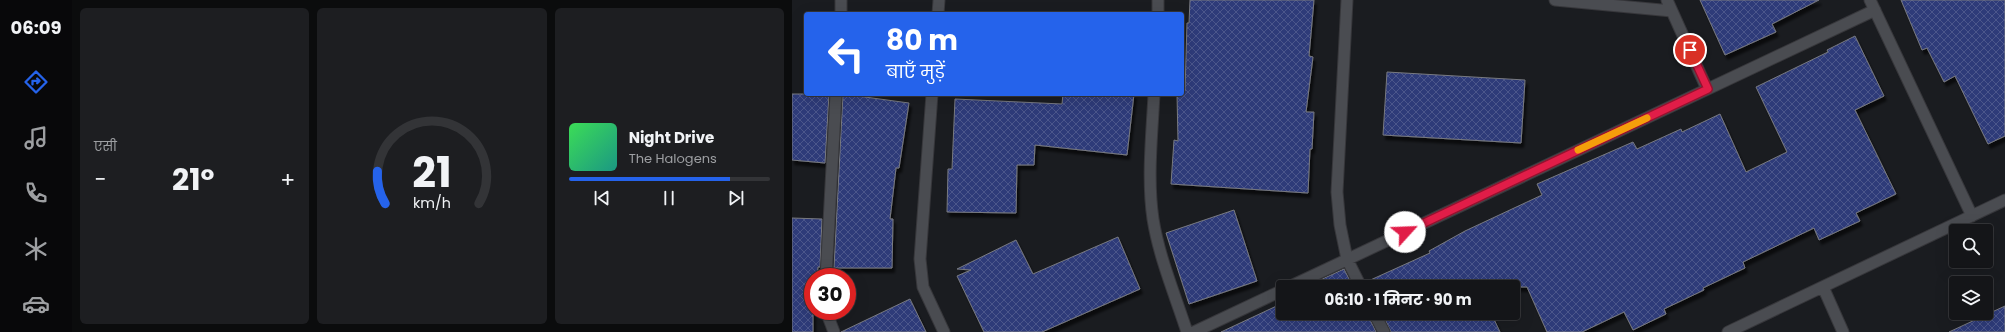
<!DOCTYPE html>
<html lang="hi">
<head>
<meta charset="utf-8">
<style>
	body { margin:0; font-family:Poppins,"Noto Sans Devanagari",sans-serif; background:#1d1e21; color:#f1f3f6; height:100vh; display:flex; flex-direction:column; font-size:15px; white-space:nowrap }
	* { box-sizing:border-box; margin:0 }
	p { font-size:13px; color:#9d9fa2 }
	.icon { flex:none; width:22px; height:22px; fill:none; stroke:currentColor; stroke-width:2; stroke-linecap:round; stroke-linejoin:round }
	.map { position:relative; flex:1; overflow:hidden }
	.drawer { display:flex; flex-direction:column; gap:8px; padding:8px; background:#0b0c0d; width:720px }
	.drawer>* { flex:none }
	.hud { position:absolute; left:12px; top:12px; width:380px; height:84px; border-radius:4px; box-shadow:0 4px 16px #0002,0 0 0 1px #333437; background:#2563eb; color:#fff; overflow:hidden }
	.tools { position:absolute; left:1157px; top:224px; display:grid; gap:8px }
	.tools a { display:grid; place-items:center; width:44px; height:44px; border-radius:4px; background:#141518; box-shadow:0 4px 16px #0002,0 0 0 1px #333437; font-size:20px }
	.speed { position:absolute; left:12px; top:268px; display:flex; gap:8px; font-size:20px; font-weight:700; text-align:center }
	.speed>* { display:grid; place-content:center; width:52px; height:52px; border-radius:50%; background:#141518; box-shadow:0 4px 16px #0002,0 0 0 1px #333437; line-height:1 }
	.speed .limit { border:6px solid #d22; background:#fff; color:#111 }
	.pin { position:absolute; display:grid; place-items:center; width:34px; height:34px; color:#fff; margin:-17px; border:2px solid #fff; border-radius:50%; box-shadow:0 1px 4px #0007 }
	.me { position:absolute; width:44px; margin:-22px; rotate:65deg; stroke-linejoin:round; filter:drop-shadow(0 0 3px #0008) }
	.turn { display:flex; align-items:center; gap:14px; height:84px; padding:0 16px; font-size:18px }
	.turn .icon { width:52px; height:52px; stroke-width:2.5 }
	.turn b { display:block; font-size:28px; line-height:34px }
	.big { font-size:30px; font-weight:700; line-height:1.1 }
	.drawer .tile { flex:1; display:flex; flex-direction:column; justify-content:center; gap:6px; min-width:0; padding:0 14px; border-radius:6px; background:#1d1e21 }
	.drawer .dial { align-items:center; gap:0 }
	.dial svg { height:104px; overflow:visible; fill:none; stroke:#333437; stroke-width:7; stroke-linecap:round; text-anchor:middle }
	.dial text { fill:#f1f3f6; stroke:none }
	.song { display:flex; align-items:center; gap:12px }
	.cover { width:48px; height:48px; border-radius:6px; background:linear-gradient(135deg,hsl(130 70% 55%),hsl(170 70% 35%)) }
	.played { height:4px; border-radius:2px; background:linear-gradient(90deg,#2563eb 80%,#333437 80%) }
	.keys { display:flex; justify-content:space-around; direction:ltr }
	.heat { display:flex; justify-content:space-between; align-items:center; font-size:22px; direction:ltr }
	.drawer .tiles { flex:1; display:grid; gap:8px; grid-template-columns:repeat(3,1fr) }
	.trip { position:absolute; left:484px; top:280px; width:244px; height:40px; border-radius:4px; background:#141518; box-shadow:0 4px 16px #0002,0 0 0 1px #333437; font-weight:700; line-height:40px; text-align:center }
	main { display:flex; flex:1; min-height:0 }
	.menu { display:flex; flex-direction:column; width:72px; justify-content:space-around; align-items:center; background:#08080a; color:#9d9fa2 }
	.menu .icon { width:28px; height:28px }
	.menu .selected { color:#2563eb }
	.menu b { font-size:18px; color:#f1f3f6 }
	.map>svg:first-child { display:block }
	.building { fill:url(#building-cross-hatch); stroke:#787a80; filter:url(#shadow) }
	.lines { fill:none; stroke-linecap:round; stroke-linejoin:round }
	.minor-casing { stroke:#37373b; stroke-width:13 }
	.minor { stroke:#4a4c51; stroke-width:11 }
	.route-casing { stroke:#92132f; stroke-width:10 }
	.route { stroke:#e11d48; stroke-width:7 }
	.slow { stroke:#f59e0b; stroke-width:7 }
</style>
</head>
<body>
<main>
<nav class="menu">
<b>06:09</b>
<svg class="icon selected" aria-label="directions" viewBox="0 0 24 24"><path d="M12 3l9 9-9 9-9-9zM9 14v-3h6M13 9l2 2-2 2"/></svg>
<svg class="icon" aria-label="music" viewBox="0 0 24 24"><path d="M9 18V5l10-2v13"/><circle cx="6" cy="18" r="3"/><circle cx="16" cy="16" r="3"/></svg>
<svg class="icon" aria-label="phone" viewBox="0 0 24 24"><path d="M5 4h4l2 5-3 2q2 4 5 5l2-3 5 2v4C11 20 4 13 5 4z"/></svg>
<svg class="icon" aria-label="climate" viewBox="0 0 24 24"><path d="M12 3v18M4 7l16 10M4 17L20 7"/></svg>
<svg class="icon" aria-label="car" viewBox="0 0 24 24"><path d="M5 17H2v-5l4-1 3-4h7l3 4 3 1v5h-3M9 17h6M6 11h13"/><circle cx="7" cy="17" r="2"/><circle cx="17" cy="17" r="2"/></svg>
</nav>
<section class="drawer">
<div class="tiles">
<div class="tile"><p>एसी</p>
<div class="heat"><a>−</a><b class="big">21°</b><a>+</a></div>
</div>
<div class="tile dial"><svg viewBox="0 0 100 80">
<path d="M14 69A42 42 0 1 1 86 69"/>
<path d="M14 69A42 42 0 0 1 8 44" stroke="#2563eb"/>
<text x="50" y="56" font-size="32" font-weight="700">21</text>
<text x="50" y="72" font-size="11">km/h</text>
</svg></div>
<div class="tile">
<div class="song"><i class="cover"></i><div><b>Night Drive</b><p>The Halogens</p></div></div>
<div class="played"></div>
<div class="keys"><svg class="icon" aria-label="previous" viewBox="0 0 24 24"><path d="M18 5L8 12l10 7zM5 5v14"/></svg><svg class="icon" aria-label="pause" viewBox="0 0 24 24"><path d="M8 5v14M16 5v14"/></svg><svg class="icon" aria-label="next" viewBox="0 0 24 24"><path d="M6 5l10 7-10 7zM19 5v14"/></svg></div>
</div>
</div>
</section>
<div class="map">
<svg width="1213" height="332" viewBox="0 0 1213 332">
	<defs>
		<pattern id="building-cross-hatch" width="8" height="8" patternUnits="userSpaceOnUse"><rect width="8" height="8" fill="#2f3b79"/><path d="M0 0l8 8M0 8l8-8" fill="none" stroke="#4c568b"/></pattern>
		<filter id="shadow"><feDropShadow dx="2.5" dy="4.5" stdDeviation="1" flood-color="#0009"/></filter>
	</defs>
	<rect width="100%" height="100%" fill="#1a1c20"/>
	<path class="building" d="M398,0H522L517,56L521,57L514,112H522L520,149H518L516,193L379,184L382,140L386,141L385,94H390V91H393L395,23H397Z
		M908,0H1027L980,24L984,32L933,55Z
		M1109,0H1213V136L1196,144L1163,76L1152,82L1135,48L1130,50Z
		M1063,36L1092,96L1063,110L1104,194L1064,213L1068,221L1027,240L1022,228L951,262L953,268L911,288L912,290L872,309L874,314L841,330L832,312L790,332H755L735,287H576L574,282L638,253L637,251L673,231L750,195L745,184L841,142L845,149L889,129L890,132L928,114L954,172L995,152L964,87L1036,52L1035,50Z
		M595,72L733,80L729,143L591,135Z
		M0,94H37L33,163L0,160Z
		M51,94L117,103L107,168H104L98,219H101L100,268H42Z
		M271,94H342L335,155L243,145L242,165H225L224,213L155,212L156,169H160L163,99L270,104Z
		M442,210L465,281L397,304L374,233Z
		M0,218L30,219L28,267H26L25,277H21V332H0Z
		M326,237L348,289L250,332H192L165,276L179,270L165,269L224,240L241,274Z
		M552,269L561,287H527L528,286L526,281Z
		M118,299L134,332H49Z
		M491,303V313H575L584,332H429Z
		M1213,306V332H1157Z
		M590,313H699L708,332H599Z"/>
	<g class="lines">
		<g class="minor-casing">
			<path id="minor" d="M555,0L545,192L548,225L555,259L569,287
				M763,0L880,11
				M875,0L915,89
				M1078,0L1180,216
				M49,14V0
				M146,14L147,0
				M366,14V0
				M140,94L128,259L131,287L152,332
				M362,94C360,135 355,178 361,219C367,257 383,295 395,332
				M34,277L44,94
				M497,287L1083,10
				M1031,287L1051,332
				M34,311L42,332
				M582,313L592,332
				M402,332L491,290
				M936,332L1213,200"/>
		</g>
		<use href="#minor" class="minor"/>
	</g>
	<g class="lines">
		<g class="route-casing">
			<path id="route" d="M613,232L916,89L898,50"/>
		</g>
		<use href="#route" class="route"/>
		<path class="slow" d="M786,150L855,118"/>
	</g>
</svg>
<div class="tools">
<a><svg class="icon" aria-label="search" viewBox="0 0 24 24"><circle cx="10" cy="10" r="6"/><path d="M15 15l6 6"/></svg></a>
<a><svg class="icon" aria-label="layers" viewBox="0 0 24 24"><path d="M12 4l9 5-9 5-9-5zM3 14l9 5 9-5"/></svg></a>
</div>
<div class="speed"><div class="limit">30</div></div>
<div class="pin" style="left:898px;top:50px;background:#d93025"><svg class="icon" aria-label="arrive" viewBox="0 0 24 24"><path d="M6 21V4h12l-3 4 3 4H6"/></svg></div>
<svg class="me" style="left:613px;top:232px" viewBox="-20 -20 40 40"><circle r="19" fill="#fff"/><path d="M0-13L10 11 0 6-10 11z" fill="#e11d48"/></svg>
<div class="trip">06:10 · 1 मिनट · 90 m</div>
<div class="hud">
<div class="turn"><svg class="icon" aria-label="left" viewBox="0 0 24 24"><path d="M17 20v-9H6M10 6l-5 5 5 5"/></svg><div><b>80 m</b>बाएँ मुड़ें</div></div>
</div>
</div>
</main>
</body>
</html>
